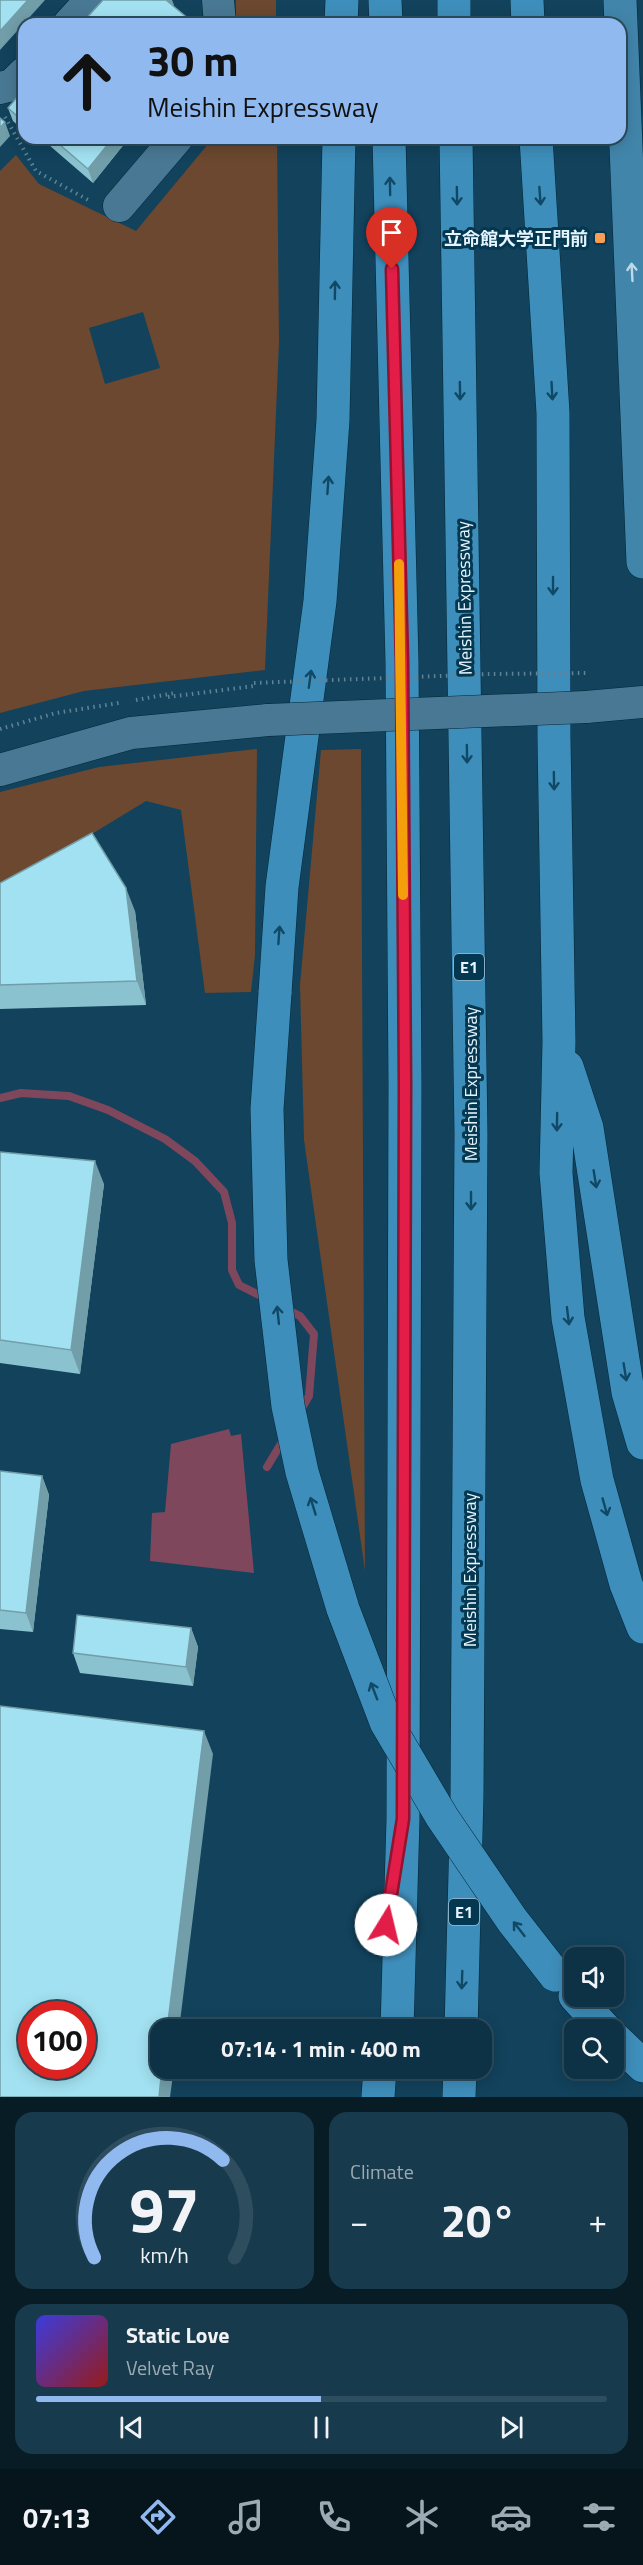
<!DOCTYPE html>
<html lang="en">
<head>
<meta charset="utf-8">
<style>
	body { margin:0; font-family:"Titillium Web","Noto Sans JP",sans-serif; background:#173a4c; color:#f1f3f6; height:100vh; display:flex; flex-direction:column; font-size:22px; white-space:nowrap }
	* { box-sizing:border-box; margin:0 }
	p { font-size:20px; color:#9baab3 }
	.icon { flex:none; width:33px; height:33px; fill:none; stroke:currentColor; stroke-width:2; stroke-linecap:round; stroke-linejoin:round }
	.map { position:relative; height:2097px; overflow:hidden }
	.panel { display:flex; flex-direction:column; gap:15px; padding:15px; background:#081c26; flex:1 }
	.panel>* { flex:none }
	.banner { position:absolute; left:18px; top:18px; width:608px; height:126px; border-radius:18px; box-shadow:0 3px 15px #0003,0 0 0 2px #2e4d5e; background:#90b9f0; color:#111; overflow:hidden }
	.tools { position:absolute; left:564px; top:1947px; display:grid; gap:12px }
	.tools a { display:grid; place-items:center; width:60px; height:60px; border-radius:12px; background:#0e3245; box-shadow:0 3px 15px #0003,0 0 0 2px #2e4d5e; font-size:30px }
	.speed { position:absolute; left:18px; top:2001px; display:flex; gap:12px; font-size:30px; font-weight:700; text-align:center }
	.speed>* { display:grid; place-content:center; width:78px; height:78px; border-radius:50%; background:#0e3245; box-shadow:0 3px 15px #0003,0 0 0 2px #2e4d5e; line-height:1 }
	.speed .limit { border:9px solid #d22; background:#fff; color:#111 }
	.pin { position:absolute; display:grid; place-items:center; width:51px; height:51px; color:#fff; margin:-62px -26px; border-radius:50% 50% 50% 0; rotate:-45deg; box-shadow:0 0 6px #0007 }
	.pin .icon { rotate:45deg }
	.me { position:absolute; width:66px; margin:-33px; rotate:9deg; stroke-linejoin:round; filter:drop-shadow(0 0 4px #0008) }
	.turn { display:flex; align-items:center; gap:21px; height:126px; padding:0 30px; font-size:27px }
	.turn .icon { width:78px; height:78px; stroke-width:2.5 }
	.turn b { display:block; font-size:42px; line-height:51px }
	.big { font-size:45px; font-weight:700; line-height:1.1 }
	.panel .tile { flex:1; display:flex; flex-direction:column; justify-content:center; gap:9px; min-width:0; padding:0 21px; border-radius:18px; background:#173a4c }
	.panel .dial { align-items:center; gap:0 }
	.dial svg { height:156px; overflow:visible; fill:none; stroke:#2e4d5e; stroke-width:7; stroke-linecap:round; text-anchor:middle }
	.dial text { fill:#f1f3f6; stroke:none }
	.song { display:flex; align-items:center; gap:18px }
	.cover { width:72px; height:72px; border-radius:9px; background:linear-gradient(135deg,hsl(240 70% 55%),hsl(0 70% 35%)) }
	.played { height:6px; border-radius:3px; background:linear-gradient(90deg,#90b9f0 50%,#2e4d5e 50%) }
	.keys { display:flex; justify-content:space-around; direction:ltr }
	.heat { display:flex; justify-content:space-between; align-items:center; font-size:33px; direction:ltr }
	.panel .tiles { flex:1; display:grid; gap:15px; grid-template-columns:1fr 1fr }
	.tile:last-child { grid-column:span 2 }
	.trip { position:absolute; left:150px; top:2019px; width:342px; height:60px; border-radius:18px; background:#0e3245; box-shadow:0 3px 15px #0003,0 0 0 2px #2e4d5e; font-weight:700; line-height:60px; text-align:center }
	.tab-bar { display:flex; height:96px; justify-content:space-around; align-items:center; background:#06141c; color:#9baab3 }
	.tab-bar .icon { width:42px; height:42px }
	.tab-bar .on { color:#90b9f0 }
	.tab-bar b { font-size:27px; color:#f1f3f6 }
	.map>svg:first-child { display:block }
	.green { fill:#6b482f; fill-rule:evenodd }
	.water { fill:#7f475c }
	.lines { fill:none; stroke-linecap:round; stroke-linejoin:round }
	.stream { stroke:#7f475c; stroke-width:8 }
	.minor-casing { stroke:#03283b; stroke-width:33 }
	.major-casing { stroke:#03283b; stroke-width:34 }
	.highway-casing { stroke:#03283b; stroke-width:34 }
	.path { stroke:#608397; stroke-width:4; stroke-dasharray:1.5 4.5; stroke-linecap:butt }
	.minor { stroke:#497894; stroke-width:32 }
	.major { stroke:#4285ab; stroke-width:33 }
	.highway { stroke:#3e8ebb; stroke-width:33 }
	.minor-bridge-casing { stroke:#03283b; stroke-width:33; stroke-linecap:butt }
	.highway-bridge-casing { stroke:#03283b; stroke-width:34; stroke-linecap:butt }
	.path-bridge { stroke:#608397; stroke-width:4; stroke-dasharray:1.5 4.5; stroke-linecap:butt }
	.minor-bridge { stroke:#497894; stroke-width:32 }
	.highway-bridge { stroke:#3e8ebb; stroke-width:33 }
	.wall { fill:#8bc2cf }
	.shaded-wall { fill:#719ea9 }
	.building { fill:#a2e1f1; stroke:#719ea9; stroke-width:1.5; fill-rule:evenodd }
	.oneway { stroke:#104966 }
	.oneway2 { stroke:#bdd8e9 }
	.route-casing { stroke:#92132f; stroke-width:15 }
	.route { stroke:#e11d48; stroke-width:10 }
	.slow { stroke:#f59e0b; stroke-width:10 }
	.poi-dot { fill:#fc9d53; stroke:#043851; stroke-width:2 }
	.labels { text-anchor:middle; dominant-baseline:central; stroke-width:6; stroke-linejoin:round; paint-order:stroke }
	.shield { fill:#043851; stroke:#a2bcca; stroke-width:1.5 }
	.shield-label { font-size:16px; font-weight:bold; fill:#e6f4fe }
	.poi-label { font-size:18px; font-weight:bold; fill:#e6f4fe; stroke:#043851; text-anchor:end }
	.street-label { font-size:18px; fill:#e6f4fe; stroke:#043851 }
</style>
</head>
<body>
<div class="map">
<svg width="643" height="2097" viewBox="0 0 643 2097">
	<rect width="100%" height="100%" fill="#12425c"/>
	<path class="green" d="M236,0H276V24H236Z
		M213,138H277L279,342L265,670L84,691L0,713V171L16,155L39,184L136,231ZM143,312L160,368L105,384L89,328Z
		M257,749L255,955L251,992L205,993L181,810L146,801L0,890V792L99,767Z
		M361,749L365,1571L304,1140L300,985L321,750Z"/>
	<path class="water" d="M229,1429L231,1436L241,1434L254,1573L150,1561L152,1513L165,1512L171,1444Z"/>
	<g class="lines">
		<path class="stream" d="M0,1098L21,1093L69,1096L108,1110L165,1139L195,1161L224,1192L232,1223V1270L239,1285L267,1299
			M284,1308L300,1316L314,1334L309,1396L299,1413
			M267,1467L285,1437"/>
		<g class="minor-casing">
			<path id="minor" d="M218,0L220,24
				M69,24L91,0
				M0,88L12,85L24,73
				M119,206L177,138
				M586,707L643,702
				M0,770L131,733L268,720"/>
		</g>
		<g class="major-casing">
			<path id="major" d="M620,0L643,562"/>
		</g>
		<g class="highway-casing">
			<path id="highway" d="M385,0L386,24
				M454,0V24
				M527,0L528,24
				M341,24L342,0
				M389,138L402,662L405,1085L403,1819L397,2030
				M456,138L471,1134L467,1795L461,2030
				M536,138L553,413L554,738L559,1042L556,1173L568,1318L597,1480L626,1584L643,1627
				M275,993L282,887L320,601L333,420L339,138
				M567,1067L587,1128L628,1392L643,1443
				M575,1996L606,2030
				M614,2038L643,2066
				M378,2097L380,2068
				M459,2097L460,2068"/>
		</g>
		<path class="path" d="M5,117L36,171L90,201
			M168,697L254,686
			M136,700L175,693
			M0,729L56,713L119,703"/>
		<use href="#minor" class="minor"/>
		<use href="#major" class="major"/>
		<use href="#highway" class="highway"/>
		<g class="minor-bridge-casing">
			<path id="minor-bridge" d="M268,720L586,707"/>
		</g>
		<g class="highway-bridge-casing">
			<path id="highway-bridge" d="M275,993L267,1109L271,1260L288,1406L302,1472L343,1609L386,1722L442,1817L512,1920L555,1975"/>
		</g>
		<path class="path-bridge" d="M254,683L491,674L586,673"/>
		<use href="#minor-bridge" class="minor-bridge"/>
		<use href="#highway-bridge" class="highway-bridge"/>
	</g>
	<path class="wall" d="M24,89V131L13,121L8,108Z
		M40,138H129L93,183L49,145Z
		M0,883L135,911L146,1005L0,1009Z
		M0,1152L104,1184L80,1374L0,1363Z
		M0,1471L42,1476L49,1495L33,1632L0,1629Z
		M191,1628L198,1647L193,1686L80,1673L73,1653Z"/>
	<path class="shaded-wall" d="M28,0H45L0,50V31Z
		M164,0H172L174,5L168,11Z
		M5,122L10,136L0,147V128Z
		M113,138H129L93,183L88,169Z
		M126,888L135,911L146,1005L137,981Z
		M95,1161L104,1184L80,1374L71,1350Z
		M42,1476L49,1495L33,1632L26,1613Z
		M191,1628L198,1647L193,1686L186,1667Z
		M204,1731L213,1754L179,2030H167Z
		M162,2068H174L170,2097H159Z"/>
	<path class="building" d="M0,0H28L0,31Z
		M103,0H166L190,20L187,24H81Z
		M24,89V122L8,108Z
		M0,118L5,122L0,128Z
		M52,138H113L88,169Z
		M92,833L126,888L137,981L0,985V883Z
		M0,1152L95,1161L71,1350L0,1340Z
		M0,1471L42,1476L26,1613L0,1610Z
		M77,1615L191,1628L186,1667L73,1653Z
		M0,1706L204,1731L167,2030H160V2068H162L159,2097H0ZM32,2014H82V2066H32Z"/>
	<defs><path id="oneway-shaft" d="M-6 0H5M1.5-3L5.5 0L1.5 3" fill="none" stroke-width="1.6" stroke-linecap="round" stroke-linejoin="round" transform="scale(1.5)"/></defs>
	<g class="oneway">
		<use href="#oneway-shaft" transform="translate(390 186) rotate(-91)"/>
		<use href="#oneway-shaft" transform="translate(457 196) rotate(89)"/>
		<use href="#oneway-shaft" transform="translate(540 196) rotate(86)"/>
		<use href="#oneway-shaft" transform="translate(335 290) rotate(-89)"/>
		<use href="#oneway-shaft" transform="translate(460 391) rotate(89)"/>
		<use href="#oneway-shaft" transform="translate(552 391) rotate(87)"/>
		<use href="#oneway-shaft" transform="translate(328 485) rotate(-86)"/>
		<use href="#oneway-shaft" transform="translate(553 586) rotate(90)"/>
		<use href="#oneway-shaft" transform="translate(310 679) rotate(-82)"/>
		<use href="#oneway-shaft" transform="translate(467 754) rotate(89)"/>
		<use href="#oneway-shaft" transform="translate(554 781) rotate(89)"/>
		<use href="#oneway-shaft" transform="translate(279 935) rotate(-86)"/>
		<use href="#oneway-shaft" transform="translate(557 1122) rotate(91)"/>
		<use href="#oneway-shaft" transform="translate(595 1179) rotate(81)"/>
		<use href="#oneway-shaft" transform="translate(471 1201) rotate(90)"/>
		<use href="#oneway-shaft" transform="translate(278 1315) rotate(-96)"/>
		<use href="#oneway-shaft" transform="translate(568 1316) rotate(83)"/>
		<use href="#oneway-shaft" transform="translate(625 1372) rotate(81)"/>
		<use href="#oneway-shaft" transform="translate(313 1506) rotate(-107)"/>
		<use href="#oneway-shaft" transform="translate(605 1507) rotate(74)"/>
		<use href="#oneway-shaft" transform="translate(374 1691) rotate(-111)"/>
		<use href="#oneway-shaft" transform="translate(519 1929) rotate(-128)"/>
		<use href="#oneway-shaft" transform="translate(462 1980) rotate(92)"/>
	</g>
	<use class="oneway2" href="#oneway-shaft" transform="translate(632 272) rotate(-93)"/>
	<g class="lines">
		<g class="route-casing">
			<path id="route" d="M386,1925L403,1819L405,1085L402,662L392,269"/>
		</g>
		<use href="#route" class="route"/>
		<path class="slow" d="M399,564L403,895"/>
	</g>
	<rect class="poi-dot" x="594" y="232" width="12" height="12" rx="3"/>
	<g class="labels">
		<g class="shield">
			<rect x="454" y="954" width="30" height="26" rx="4.5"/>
			<rect x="449" y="1899" width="30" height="26" rx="4.5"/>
		</g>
		<g class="shield-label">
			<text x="469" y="967">E1</text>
			<text x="464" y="1912">E1</text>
		</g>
		<g class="poi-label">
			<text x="588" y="238">立命館大学正門前</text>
		</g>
		<g class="street-label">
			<text transform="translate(464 598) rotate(-91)">Meishin Expressway</text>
			<text transform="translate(470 1084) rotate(-90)">Meishin Expressway</text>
			<text transform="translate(469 1570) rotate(-90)">Meishin Expressway</text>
		</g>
	</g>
</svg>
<div class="tools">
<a><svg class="icon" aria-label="sound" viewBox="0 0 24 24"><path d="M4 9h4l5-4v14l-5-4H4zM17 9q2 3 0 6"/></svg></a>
<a><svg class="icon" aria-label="search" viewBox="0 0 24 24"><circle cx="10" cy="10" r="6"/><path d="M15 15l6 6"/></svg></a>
</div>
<div class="speed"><div class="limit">100</div></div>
<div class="pin" style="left:392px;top:269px;background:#d93025"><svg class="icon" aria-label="arrive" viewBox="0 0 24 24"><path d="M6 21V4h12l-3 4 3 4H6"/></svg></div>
<svg class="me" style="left:386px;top:1925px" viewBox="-20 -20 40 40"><circle r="19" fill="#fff"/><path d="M0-13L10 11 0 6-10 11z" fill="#e11d48"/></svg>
<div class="trip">07:14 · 1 min · 400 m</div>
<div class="banner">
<div class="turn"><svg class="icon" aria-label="ahead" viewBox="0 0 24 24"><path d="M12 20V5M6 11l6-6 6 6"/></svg><div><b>30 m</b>Meishin Expressway</div></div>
</div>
</div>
<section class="panel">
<div class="tiles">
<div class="tile dial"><svg viewBox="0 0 100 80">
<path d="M14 69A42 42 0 1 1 86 69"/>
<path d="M14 69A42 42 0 0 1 80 19" stroke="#90b9f0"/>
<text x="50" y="56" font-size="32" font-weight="700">97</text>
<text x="50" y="72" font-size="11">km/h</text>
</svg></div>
<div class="tile"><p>Climate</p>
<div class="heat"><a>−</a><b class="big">20°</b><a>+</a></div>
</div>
<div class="tile">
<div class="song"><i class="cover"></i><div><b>Static Love</b><p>Velvet Ray</p></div></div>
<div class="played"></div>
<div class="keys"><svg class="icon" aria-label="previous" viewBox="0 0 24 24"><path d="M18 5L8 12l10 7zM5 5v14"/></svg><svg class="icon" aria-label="pause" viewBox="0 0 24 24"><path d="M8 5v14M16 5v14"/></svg><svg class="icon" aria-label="next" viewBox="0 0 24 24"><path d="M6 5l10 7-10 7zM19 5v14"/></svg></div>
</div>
</div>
</section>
<nav class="tab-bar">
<b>07:13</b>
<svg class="icon on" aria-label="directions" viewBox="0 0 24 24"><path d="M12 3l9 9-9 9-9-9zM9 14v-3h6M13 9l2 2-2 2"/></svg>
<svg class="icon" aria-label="music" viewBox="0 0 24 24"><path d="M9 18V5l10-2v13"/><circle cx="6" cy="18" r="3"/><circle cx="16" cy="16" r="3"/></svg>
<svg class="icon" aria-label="phone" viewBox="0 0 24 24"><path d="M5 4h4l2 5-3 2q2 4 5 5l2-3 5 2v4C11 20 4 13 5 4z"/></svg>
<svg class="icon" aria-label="climate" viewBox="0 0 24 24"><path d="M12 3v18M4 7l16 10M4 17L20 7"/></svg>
<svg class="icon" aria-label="car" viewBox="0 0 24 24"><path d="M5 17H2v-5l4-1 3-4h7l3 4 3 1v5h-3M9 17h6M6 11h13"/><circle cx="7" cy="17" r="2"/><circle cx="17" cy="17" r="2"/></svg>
<svg class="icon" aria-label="filters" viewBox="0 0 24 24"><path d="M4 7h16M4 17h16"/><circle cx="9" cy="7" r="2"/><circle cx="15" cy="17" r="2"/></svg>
</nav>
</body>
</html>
